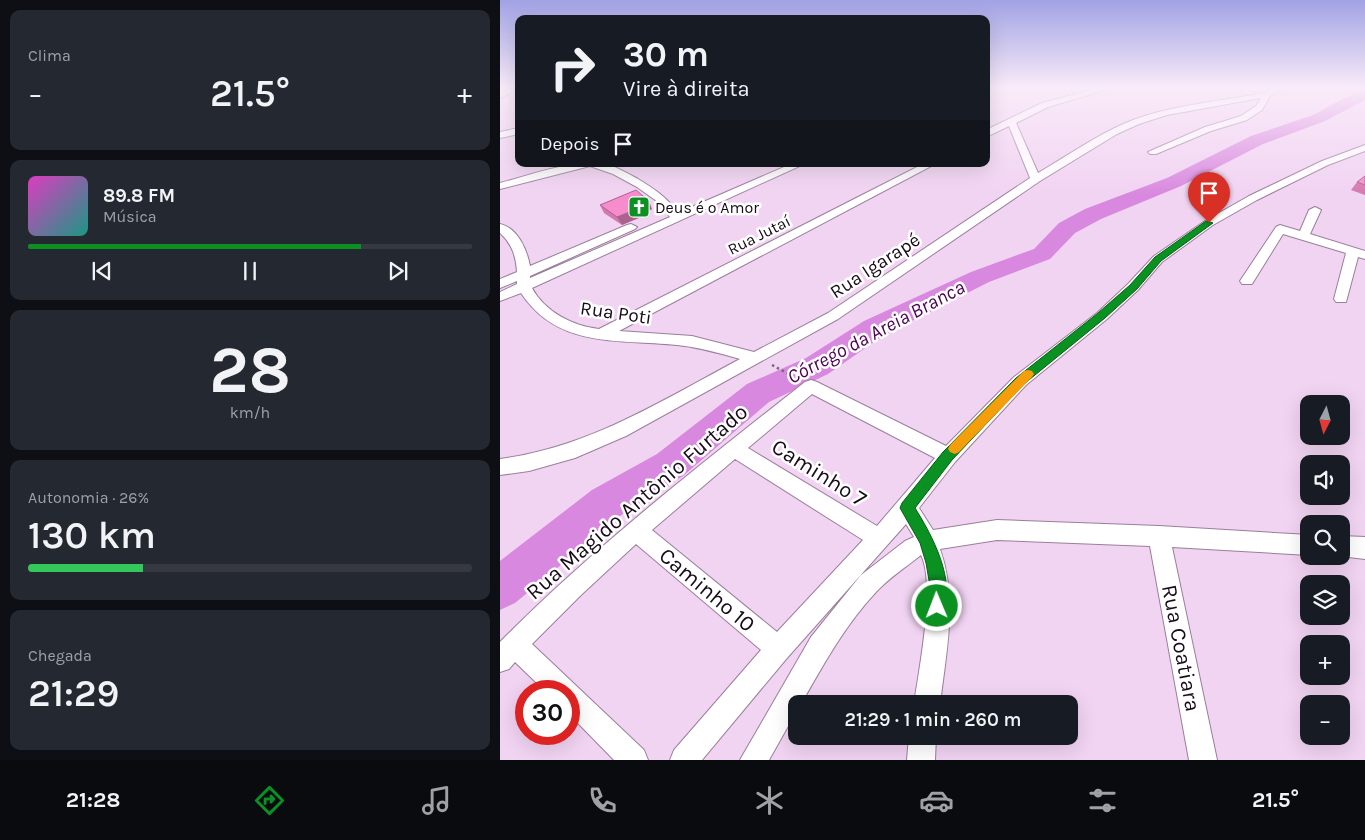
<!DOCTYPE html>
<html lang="pt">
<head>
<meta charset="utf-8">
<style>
	body { margin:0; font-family:Karla,sans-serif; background:#242831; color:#f1f3f6; height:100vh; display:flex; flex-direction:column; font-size:19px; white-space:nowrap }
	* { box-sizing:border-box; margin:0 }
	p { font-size:16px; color:#9ea1a6 }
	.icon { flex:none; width:28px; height:28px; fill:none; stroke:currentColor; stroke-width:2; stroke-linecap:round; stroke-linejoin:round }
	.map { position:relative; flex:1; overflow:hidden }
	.panel { display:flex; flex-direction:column; gap:10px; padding:10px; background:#0d0f14; width:500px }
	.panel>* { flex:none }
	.banner { position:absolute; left:15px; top:15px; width:475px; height:152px; border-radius:10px; box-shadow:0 5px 20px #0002; background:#171b24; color:#f1f3f6; overflow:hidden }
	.needle { width:32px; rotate:186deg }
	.controls { position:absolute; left:800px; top:395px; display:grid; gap:10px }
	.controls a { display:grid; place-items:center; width:50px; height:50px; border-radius:10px; background:#171b24; box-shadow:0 5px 20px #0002; font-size:25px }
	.speed { position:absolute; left:15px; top:680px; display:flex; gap:10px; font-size:25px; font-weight:700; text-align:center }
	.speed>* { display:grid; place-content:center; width:65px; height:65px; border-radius:50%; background:#171b24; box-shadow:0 5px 20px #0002; line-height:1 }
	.speed .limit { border:8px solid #d22; background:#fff; color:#111 }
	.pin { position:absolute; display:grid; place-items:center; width:42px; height:42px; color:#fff; margin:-51px -21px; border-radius:50% 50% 50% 0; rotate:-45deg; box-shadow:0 0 5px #0007 }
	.pin .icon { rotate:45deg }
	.me { position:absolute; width:55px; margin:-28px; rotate:359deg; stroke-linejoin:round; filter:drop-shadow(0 0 4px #0008) }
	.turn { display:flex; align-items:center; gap:18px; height:105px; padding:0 25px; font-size:22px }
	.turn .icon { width:65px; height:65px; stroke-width:2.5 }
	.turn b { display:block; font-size:35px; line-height:42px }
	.then { display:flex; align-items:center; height:48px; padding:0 25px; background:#0003; gap:10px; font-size:19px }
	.big { font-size:38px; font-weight:600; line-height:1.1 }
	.panel .widget { flex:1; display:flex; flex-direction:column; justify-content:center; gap:8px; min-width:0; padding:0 18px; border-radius:10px; background:#242831 }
	.panel .dial { align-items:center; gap:0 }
	.dial b { font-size:65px; line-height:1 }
	.song { display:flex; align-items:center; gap:15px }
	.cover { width:60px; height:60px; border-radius:8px; background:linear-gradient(135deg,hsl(310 70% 55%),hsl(170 70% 35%)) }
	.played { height:5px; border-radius:2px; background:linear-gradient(90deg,#0a9122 75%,#363941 75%) }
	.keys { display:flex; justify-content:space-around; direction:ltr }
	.heat { display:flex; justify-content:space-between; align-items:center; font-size:28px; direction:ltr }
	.charge { height:8px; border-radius:4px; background:linear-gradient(90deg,#34c759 26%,#363941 0) }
	.trip { position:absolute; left:288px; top:695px; width:290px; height:50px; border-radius:10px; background:#171b24; box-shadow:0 5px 20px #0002; font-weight:600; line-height:50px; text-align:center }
	.tab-bar { display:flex; height:80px; justify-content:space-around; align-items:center; background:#090b0e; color:#9ea1a6 }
	.tab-bar .icon { width:35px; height:35px }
	.tab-bar .selected { color:#0a9122 }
	.tab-bar b { font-size:22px; color:#f1f3f6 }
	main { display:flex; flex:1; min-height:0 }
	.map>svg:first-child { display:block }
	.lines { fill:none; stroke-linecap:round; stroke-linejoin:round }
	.river { fill:#d888de; fill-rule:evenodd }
	.minor-casing { stroke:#9a7f9b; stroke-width:2 }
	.path { stroke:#7a677b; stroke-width:2.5; stroke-dasharray:2.5 3; stroke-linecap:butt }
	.minor { fill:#fff; fill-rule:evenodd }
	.wall { fill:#d478af }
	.shaded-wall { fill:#ac628e }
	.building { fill:#f68ccb; stroke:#ac628e }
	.route { fill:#0a9122; stroke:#065e16 }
	.slow { fill:#f59e0b }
	.labels { text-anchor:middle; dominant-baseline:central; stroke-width:5; stroke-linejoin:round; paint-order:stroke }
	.far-poi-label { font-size:16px; fill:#160c17; stroke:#fff; text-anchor:start }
	.far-street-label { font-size:16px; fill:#160c17; stroke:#fff }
	.street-label { font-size:19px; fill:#160c17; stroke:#fff }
	.water-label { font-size:20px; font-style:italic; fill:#4d0054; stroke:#fff }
	.near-street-label { font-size:22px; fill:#160c17; stroke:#fff }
</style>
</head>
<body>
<main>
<section class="panel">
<div class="widget"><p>Clima</p>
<div class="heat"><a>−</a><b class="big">21.5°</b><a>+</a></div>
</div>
<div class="widget">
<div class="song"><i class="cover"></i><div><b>89.8 FM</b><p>Música</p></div></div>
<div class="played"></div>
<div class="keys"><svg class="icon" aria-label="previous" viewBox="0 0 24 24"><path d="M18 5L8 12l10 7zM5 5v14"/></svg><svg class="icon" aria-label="pause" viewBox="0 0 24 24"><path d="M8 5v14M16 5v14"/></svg><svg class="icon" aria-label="next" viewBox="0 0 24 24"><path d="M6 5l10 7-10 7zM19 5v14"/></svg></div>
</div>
<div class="widget dial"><b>28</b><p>km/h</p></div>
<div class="widget"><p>Autonomia · 26%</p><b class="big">130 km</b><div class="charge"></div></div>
<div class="widget"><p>Chegada</p><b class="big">21:29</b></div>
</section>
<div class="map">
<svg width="865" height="760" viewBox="0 0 865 760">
	<rect width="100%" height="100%" fill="#f1d3f2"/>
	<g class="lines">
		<path class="river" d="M865,91V100L825,121L763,144L681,186L601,219L575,233L550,259L489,282L384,335L328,374L269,402L183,476L120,516L15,603L0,610V561L92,490L157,454L247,384L306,358L364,321L471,272L534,249L559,223L585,209L667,178L751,136L813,115L850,95Z"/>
		<g class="minor-casing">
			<path id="minor" d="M10,88L19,89L0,98V93Z
				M486,88H491L487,90Z
				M599,88H612L548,107L516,123L538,173C569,155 599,133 633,120C674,105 721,101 765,93L773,88H782L770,96L762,110L747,120L711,131L656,154H650L648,152L705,127L741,116L756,106L761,98L667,115L639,124L617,134L540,181L338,319L126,436L75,458L29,471L0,475V459C90,447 161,401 240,359C219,353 198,347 177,345C119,339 58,349 21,293L0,301V292L17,284V281L0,288V279L17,272C16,256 12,244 0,233V224C18,228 27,250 30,266L127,225L131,224L137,227L135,229L30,276V278L170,217L158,202L137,187L113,174L90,166L0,189V183C32,175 69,160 102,164C114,165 127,173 138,179C153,188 168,198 178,213L291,164H304L32,288C45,312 73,326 99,329L423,164H435L119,331L192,336L254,352L328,313L530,178L509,126L486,137V130L542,103Z
				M19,128V134L0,138V132Z
				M865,145V151L828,165L757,200L713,225L662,262L638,290L607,319L526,385L455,462L419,508L433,530L497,520L659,526L809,535V555L672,547L717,760H689L650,546L497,540L440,549C458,599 446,653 440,704H414C419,669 436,585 421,555C406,567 389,578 376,592C345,625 323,665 301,704H296V712L269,760H240L311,637L361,575L405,541L414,537L406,524L287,658L202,760H170L174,750L261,650L136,544L81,595L32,644L144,750L148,760H114L69,714V691H45L15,662L9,669L0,672V642C94,547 200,465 305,382L311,380L317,382L446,446L514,377L597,313L628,284L654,256L705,221L749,196L822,161ZM312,394L435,458L377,526L248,448ZM235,459L363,540L277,632L152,530Z
				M815,207L821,210L810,234L865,251V259L858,257L846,302H836L834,299L846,253L783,234L752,284H742L740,281L776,227L780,225L800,231L809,210Z
				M841,536L865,537V559L840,556Z
				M409,736H436L435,760H407Z"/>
		</g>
		<path class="path" d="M272,365L298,379"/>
		<use href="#minor" class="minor"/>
	</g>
	<path class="wall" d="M865,176V195L851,190L857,182Z
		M100,205L152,209L140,215L141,217L122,225L104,213Z"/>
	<path class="shaded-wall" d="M149,201L152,209L140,215L141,217L122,225L117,217Z"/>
	<path class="building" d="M865,176V185L857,182Z
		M136,190L149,201L135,208L137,209L117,217L100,205Z"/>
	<linearGradient id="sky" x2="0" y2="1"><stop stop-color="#a1a2e4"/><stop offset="0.45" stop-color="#f9ebf9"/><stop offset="1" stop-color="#f9ebf9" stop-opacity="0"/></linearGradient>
	<rect width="865" height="195" fill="url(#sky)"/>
	<path class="route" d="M706,221L713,223L661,261L637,289L605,318L524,384L452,460L415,508C432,535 456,580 443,612L437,615L432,612L429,606L431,592L426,563L420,543L400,508L402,503L443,452L516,378L598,313L630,285L655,257Z"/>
	<path class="slow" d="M528,370L532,371L534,374L532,377L459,452L455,454L450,452L448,449L450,445L524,371Z"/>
	<defs>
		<g id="church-square" transform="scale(1.125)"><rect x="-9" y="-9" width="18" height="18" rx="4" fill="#0a9122" stroke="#fff"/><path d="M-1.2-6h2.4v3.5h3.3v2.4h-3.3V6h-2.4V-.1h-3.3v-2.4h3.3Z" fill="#fff"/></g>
	</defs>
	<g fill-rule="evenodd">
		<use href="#church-square" x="139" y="207"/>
	</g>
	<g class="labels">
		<g class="far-poi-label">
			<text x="155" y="207">Deus é o Amor</text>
		</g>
		<g class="far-street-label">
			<text transform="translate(259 235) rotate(-27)">Rua Jutaí</text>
		</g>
		<g class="street-label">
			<text transform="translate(375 266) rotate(-33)">Rua Igarapé</text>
			<text transform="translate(116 313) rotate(8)">Rua Poti</text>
		</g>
		<g class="water-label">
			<text transform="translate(376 332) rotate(-28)">Córrego da Areia Branca</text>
		</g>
		<g class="near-street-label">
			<text transform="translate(319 473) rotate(32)">Caminho 7</text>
			<text transform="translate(137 502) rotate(-41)">Rua Magido Antônio Furtado</text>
			<text transform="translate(207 590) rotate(40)">Caminho 10</text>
			<text transform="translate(681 648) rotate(79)">Rua Coatiara</text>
		</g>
	</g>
</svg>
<div class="controls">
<a><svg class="needle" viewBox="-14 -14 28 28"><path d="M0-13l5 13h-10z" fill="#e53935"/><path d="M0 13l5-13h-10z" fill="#9ea1a6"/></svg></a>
<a><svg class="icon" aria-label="sound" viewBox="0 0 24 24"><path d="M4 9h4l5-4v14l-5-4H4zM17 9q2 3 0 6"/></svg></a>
<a><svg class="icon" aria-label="search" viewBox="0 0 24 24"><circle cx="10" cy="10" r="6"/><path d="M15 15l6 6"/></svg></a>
<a><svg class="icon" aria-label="layers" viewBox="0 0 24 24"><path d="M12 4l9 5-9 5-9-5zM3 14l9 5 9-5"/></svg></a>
<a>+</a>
<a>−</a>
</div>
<div class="speed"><div class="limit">30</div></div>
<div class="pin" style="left:709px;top:223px;background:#d93025"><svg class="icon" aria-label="arrive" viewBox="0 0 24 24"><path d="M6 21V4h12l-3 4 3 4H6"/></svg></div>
<svg class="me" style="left:437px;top:606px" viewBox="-20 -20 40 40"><circle r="17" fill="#0a9122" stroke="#fff" stroke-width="3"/><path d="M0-11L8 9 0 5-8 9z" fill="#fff"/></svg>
<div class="trip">21:29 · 1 min · 260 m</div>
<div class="banner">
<div class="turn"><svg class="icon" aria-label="right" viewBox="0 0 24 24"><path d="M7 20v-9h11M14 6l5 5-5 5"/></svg><div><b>30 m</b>Vire à direita</div></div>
<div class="then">Depois<svg class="icon" aria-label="arrive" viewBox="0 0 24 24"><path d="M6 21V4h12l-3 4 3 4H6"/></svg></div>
</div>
</div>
</main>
<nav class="tab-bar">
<b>21:28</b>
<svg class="icon selected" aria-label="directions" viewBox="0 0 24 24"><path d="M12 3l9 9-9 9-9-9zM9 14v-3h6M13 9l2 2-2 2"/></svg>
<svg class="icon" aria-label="music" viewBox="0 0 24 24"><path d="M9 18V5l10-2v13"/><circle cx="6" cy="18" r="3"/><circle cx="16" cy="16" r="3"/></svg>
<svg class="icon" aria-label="phone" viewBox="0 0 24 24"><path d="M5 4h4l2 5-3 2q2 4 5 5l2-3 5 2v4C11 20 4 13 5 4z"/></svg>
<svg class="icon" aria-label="climate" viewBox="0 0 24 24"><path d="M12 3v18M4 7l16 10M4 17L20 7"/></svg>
<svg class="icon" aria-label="car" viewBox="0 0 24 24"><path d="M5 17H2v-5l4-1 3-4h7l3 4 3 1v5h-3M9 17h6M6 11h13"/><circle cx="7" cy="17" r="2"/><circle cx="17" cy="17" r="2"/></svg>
<svg class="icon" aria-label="filters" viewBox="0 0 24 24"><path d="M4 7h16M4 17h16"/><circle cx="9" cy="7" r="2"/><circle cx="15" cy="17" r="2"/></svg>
<b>21.5°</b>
</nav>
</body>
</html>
